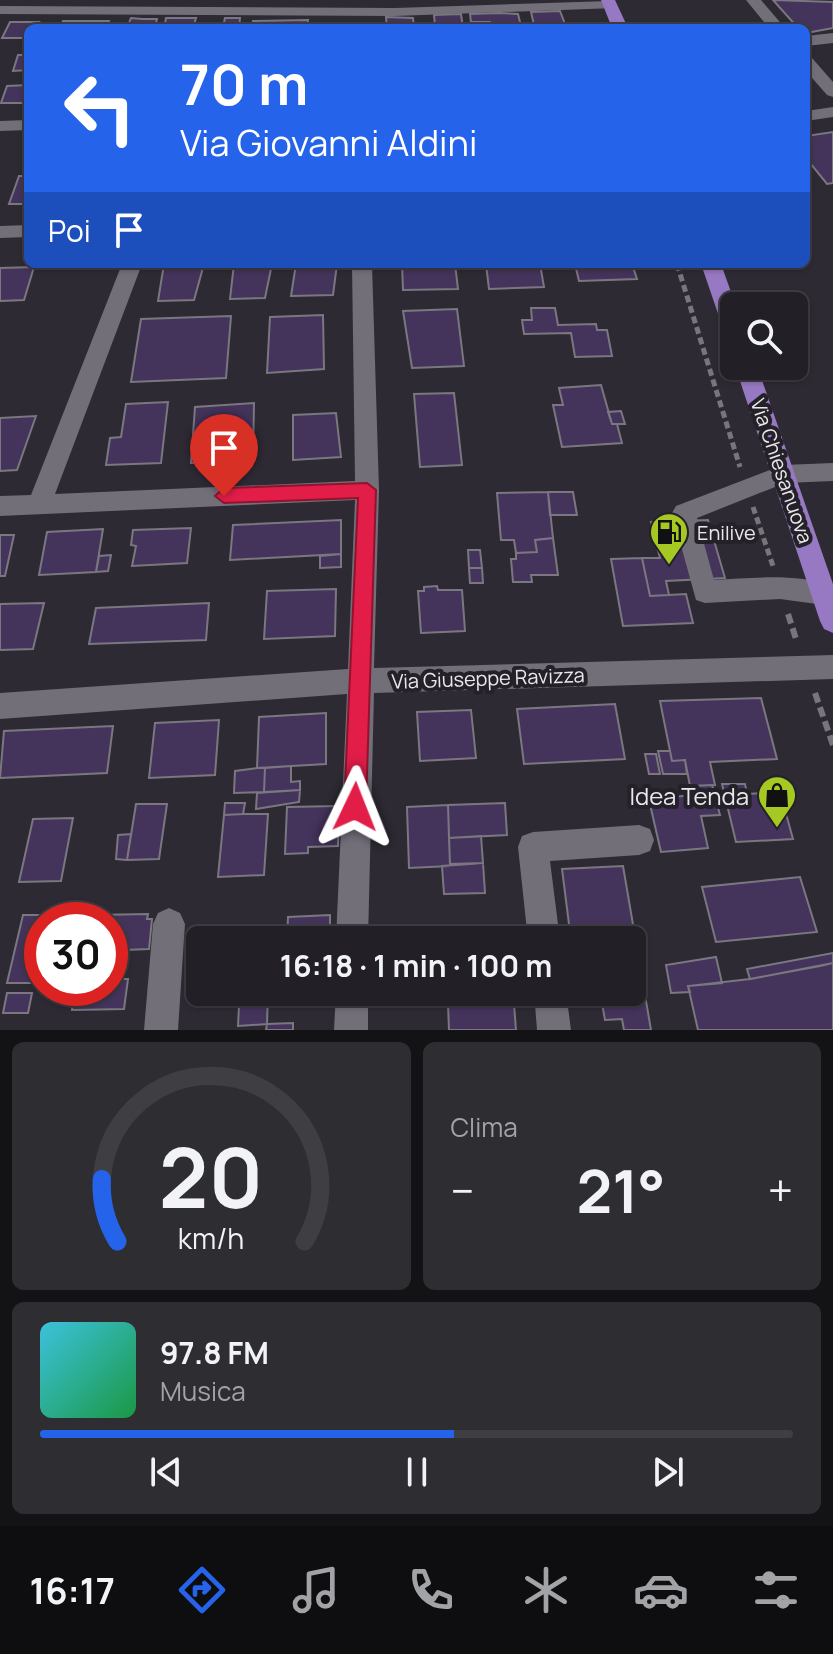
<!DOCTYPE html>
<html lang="it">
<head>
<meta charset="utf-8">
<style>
	body { margin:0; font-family:Manrope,sans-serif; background:#2e2d32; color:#f1f3f6; height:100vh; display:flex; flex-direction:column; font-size:30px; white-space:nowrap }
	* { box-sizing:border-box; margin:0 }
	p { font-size:26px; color:#a2a3a7 }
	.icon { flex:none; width:44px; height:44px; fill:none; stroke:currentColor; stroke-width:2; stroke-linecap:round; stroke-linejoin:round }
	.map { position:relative; height:1030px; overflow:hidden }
	.drawer { display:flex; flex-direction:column; gap:12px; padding:12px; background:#131215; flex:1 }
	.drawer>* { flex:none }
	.banner { position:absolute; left:24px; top:24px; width:786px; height:244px; border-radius:12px; box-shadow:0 2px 6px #0004,0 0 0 2px #3f3e43; background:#2563eb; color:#fff; overflow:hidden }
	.buttons { position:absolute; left:720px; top:292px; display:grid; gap:16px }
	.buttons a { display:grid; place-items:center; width:88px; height:88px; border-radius:12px; background:#222026; box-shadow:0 2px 6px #0004,0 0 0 2px #3f3e43; font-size:40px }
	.speed { position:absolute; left:24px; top:902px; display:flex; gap:16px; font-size:40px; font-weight:700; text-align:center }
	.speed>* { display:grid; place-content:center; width:104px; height:104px; border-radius:50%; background:#222026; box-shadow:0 2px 6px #0004,0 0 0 2px #3f3e43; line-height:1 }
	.speed .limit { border:12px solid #d22; background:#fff; color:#111 }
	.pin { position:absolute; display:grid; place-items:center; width:68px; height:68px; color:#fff; margin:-82px -34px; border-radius:50% 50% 50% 0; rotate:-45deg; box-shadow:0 0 8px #0007 }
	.pin .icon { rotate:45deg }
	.me { position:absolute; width:88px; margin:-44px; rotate:2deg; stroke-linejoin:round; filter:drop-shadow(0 0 6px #0008) }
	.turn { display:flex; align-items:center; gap:28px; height:168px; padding:0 24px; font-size:36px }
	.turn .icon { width:104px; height:104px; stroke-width:2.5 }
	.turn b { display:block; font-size:56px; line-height:68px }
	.then { display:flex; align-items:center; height:76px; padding:0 24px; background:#0003; gap:16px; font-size:30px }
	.big { font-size:60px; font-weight:700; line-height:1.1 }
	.drawer .widget { flex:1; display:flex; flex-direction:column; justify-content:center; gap:12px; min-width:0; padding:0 28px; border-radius:12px; background:#2e2d32 }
	.drawer .dial { align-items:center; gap:0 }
	.dial svg { height:208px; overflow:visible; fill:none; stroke:#3f3e43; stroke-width:7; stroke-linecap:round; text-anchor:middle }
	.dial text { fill:#f1f3f6; stroke:none }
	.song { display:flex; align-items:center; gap:24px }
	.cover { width:96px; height:96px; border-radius:12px; background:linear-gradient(135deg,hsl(190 70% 55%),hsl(140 70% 35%)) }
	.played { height:8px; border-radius:4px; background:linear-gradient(90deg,#2563eb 55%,#3f3e43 55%) }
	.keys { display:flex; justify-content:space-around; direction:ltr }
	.heat { display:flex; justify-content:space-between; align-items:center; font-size:44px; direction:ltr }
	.drawer .tiles { flex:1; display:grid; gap:12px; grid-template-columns:1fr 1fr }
	.widget:last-child { grid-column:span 2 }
	.trip { position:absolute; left:186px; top:926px; width:460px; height:80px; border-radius:12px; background:#222026; box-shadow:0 2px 6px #0004,0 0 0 2px #3f3e43; font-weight:700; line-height:80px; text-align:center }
	.dock { display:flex; height:128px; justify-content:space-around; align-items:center; background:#0e0d0f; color:#a2a3a7 }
	.dock .icon { width:56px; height:56px }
	.dock .active { color:#2563eb }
	.dock b { font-size:36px; color:#f1f3f6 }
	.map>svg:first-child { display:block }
	.building { fill:#44335b; stroke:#7a7781; stroke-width:2 }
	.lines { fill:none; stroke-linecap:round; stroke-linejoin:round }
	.path-far1 { stroke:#78767d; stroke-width:5; stroke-dasharray:7 4; stroke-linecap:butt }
	.path { stroke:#78767d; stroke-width:6; stroke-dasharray:10 5; stroke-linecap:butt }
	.minor { fill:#726f79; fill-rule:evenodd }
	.major { fill:#9778c2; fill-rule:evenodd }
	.route { fill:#e11d48; stroke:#92132f; stroke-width:2 }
	.labels { text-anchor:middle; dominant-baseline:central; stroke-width:8; stroke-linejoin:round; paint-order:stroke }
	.street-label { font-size:20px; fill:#eae8ed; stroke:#242129 }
	.poi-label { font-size:20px; fill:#eae8ed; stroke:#242129; text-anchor:start }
	.near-poi-label { font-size:24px; fill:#eae8ed; stroke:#242129; text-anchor:end }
</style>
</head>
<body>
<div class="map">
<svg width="833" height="1030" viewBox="0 0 833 1030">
	<rect width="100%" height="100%" fill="#2d2a33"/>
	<path class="building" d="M773,0L833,2V28L806,33V28H798Z
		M560,11L565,24L534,25L531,12Z
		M499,13L518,14L521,26L491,27L490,22H471L470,14Z
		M461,14L463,28L435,26L434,15Z
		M386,17L413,18L414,27L387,28Z
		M131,18L142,19H157L155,27L127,28Z
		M166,18H196L193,28H164Z
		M225,18H240L239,28H216L223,27Z
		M308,20L307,28H252L253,21Z
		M63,21H109L106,28H61Z
		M10,22H39L36,28H28V38H2Z
		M18,55H28V70L13,71Z
		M28,85V103H1L7,86Z
		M833,132V183L827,184L806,158V136Z
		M19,176H28V204H9Z
		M164,264H204L194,300L158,301Z
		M234,264H272L265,298L230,299Z
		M296,264H337L333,295L291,296Z
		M402,264H455L458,289L403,290Z
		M486,264H540L544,287L489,289Z
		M575,264H632L637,279L579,281Z
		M34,267L24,300L0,301V268Z
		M531,308H555L558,325L596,324L597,330H607L612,356L575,357L571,333L524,334L522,320H532Z
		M457,309L464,366L412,368L403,311Z
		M323,315L324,369L267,373L270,317Z
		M231,316L226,378L131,382L141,319Z
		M601,385L612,424H617L622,443L562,447L553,405H563L559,388Z
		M454,393L462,465L420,467L414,394Z
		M168,402L161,463L106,465L110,438L121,437L126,404Z
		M254,403L253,459L191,463L195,407Z
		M621,411L625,424H612L608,412Z
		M336,413L341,457L293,460V415Z
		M36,416L17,470L0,471V418Z
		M548,492L553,538L535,540L537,552L516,553L514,540H501L497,493Z
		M548,492H573L577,515H550Z
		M341,520V554L230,560L233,525Z
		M708,520L725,578L666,581L669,595L650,596L642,558H660L651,522Z
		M191,528L187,563L132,566L136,546L131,545L133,530Z
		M103,529L96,572L39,575L47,532Z
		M0,535H14L5,576H0Z
		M553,538L558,575H531L532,582H513L511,559H516V553L537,552L535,540Z
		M468,550H480L482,568H469Z
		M341,554V567L320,568V556Z
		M111,555L108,571L96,572L99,556Z
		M642,558L650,596L686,594L693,623L623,626L611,559Z
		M469,568H482L483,583H470Z
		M437,586L438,590H462L465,631L421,633L418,591H424V587Z
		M336,589L335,636L264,639L267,591Z
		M44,603L33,649L0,650V604Z
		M209,603L206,640L89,644L96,608Z
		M761,698L777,759L710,762L715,785L690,786L685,760L672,761L660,701Z
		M615,704L625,759L524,764L517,709Z
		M471,710L476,758L420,761L417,712Z
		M326,713V764L257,768L259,717Z
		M219,720L215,775L149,778L155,723Z
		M113,726L107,773L0,778L4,731Z
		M658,751H670L672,761L685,760L687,774H663Z
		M645,754H656L660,774H649Z
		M291,766V782L300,781V790L264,792L265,768Z
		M257,768H265L264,792L234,793L235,771Z
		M722,784H745L747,794L780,792L793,839L736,842Z
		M712,785L720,815L701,816L708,848L661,852L649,800L692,795L690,786Z
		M300,790L299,802L256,809L257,793Z
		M225,803H245L243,814L224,815Z
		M505,803L507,835L449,838L448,805Z
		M136,804H167L159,859L127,860Z
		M448,805L450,866L409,868L407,807Z
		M339,806L338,846L308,847V853L285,854L287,807Z
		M243,814H268L264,875L218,877L224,815Z
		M73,818L61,881L19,882L33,819Z
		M131,834L127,860L116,859L118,835Z
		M481,836L483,863L450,864L449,838Z
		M483,863L485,893L444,894L442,866Z
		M623,866L651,1030H624L622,1019L605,1020L600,992H632V940H571L562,869Z
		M800,877L817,932L716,942L702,887Z
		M148,914L147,919H152L149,949L124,950L120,979H128L124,1009L72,1010L75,988H110V920H95L96,915Z
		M23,915H59L58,920H42V983H7Z
		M330,915V940H287L288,917Z
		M833,953V963L820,966L750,979L747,969Z
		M716,957L722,983L688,986L690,992L671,993L666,965Z
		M833,963V1030H698L688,986L750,979Z
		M212,992H245V1005L211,1007Z
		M245,992H268L267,1024L238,1026L239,1006L245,1005Z
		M283,992H329L328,1003L283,1004Z
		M471,992H513L516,1030H449L448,1004H472Z
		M7,993H32L28,1013H3Z
		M293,1023V1030H266L267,1024Z"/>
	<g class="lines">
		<path class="path-far1" d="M677,264L740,467
			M753,507L773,566"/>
		<path class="path" d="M788,614L797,642
			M815,693L833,745"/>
		<path class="minor" d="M746,0H761L785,28H769Z
			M610,1L617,5L615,8L395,16L0,14V6L395,8Z
			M833,33V43L806,46V36Z
			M806,56L812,58L833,82V97L827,95L806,71Z
			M833,107V117L806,121V111Z
			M28,120V130L0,131V121Z
			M28,225V237L0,238V226Z
			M122,264H142L55,494L355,481L352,264H372L379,490L374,668L833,655V679L374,693L368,940H336L347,694L0,719V693L348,669L355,500L0,516V496L31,495Z
			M833,463V481L785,483L697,518L714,580C753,578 796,573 833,586V602L824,605L780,599L705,603L696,600L672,513L676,506L783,465Z
			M639,825L650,829L654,840L650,851L639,855L550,861L560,940H528L518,847L522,836L533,832Z
			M169,908L180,913L185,924L178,1030H144L153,924L158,913Z
			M336,992H368V1030H334Z
			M534,992H566L571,1030H537Z"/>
		<path class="major" d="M601,0H615L628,28H612Z
			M701,264H721L736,306L734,338L724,331Z
			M735,366H757L833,584V633L824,629L820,621Z"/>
	</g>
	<path class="route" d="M367,483L376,490L366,807L363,814L355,818L347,814L344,807L358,498L224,503L215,496L224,488Z"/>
	<defs>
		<g id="fuel-pin" transform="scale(2)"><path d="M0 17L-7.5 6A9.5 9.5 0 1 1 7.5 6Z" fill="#a5c822" stroke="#242129"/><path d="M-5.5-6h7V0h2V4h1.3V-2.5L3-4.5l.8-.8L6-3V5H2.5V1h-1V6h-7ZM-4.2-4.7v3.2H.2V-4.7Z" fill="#111"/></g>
		<g id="shop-pin" transform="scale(2)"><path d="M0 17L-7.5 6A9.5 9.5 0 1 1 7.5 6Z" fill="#a5c822" stroke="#242129"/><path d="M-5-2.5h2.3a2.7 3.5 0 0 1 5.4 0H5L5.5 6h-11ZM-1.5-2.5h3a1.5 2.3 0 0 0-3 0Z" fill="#111"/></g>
	</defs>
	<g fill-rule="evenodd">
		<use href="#fuel-pin" x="669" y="532"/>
		<use href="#shop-pin" x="777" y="795"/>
	</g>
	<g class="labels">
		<g class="street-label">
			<text transform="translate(782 471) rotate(71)">Via Chiesanuova</text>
			<text transform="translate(488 678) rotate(-2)">Via Giuseppe Ravizza</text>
		</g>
		<g class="poi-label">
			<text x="697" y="532">Enilive</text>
		</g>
		<g class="near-poi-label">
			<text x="749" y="795">Idea Tenda</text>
		</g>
	</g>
</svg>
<div class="buttons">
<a><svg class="icon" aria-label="search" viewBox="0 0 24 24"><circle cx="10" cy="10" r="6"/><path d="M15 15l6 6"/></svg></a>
</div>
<div class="speed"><div class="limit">30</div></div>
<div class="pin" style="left:224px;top:496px;background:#d93025"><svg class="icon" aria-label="arrive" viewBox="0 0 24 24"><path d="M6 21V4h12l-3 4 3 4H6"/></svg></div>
<svg class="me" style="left:355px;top:807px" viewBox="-20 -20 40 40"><path d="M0-17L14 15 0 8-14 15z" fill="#e11d48" stroke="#fff" stroke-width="4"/></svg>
<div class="trip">16:18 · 1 min · 100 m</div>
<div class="banner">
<div class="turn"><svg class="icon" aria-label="left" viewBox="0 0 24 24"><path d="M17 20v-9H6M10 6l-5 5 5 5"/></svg><div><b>70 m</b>Via Giovanni Aldini</div></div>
<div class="then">Poi<svg class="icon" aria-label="arrive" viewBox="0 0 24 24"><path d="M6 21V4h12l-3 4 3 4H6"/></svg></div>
</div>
</div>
<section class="drawer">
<div class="tiles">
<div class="widget dial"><svg viewBox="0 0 100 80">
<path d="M14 69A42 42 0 1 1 86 69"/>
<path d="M14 69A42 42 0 0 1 8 45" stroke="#2563eb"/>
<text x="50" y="56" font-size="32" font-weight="700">20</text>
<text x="50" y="72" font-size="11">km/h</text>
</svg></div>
<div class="widget"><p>Clima</p>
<div class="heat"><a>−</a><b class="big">21°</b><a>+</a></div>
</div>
<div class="widget">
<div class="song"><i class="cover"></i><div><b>97.8 FM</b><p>Musica</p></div></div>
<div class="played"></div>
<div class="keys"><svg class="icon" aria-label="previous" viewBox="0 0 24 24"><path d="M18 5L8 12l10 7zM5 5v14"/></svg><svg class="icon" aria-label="pause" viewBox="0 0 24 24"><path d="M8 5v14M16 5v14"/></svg><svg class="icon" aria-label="next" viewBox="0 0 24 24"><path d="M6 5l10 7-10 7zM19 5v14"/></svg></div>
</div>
</div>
</section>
<nav class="dock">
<b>16:17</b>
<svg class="icon active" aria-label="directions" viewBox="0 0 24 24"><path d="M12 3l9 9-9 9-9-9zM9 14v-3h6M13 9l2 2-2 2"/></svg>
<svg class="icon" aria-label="music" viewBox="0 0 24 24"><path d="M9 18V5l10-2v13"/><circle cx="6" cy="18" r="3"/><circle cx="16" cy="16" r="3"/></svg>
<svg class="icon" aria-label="phone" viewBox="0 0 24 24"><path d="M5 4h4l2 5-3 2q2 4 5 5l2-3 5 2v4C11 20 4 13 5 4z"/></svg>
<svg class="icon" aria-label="climate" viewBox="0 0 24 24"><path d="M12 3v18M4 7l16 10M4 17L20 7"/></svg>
<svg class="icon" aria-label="car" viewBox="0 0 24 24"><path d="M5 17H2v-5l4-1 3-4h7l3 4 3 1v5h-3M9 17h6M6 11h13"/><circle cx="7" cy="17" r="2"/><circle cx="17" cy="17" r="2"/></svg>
<svg class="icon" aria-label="filters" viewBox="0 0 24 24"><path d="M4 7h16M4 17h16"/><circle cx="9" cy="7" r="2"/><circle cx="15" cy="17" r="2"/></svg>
</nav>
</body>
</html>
